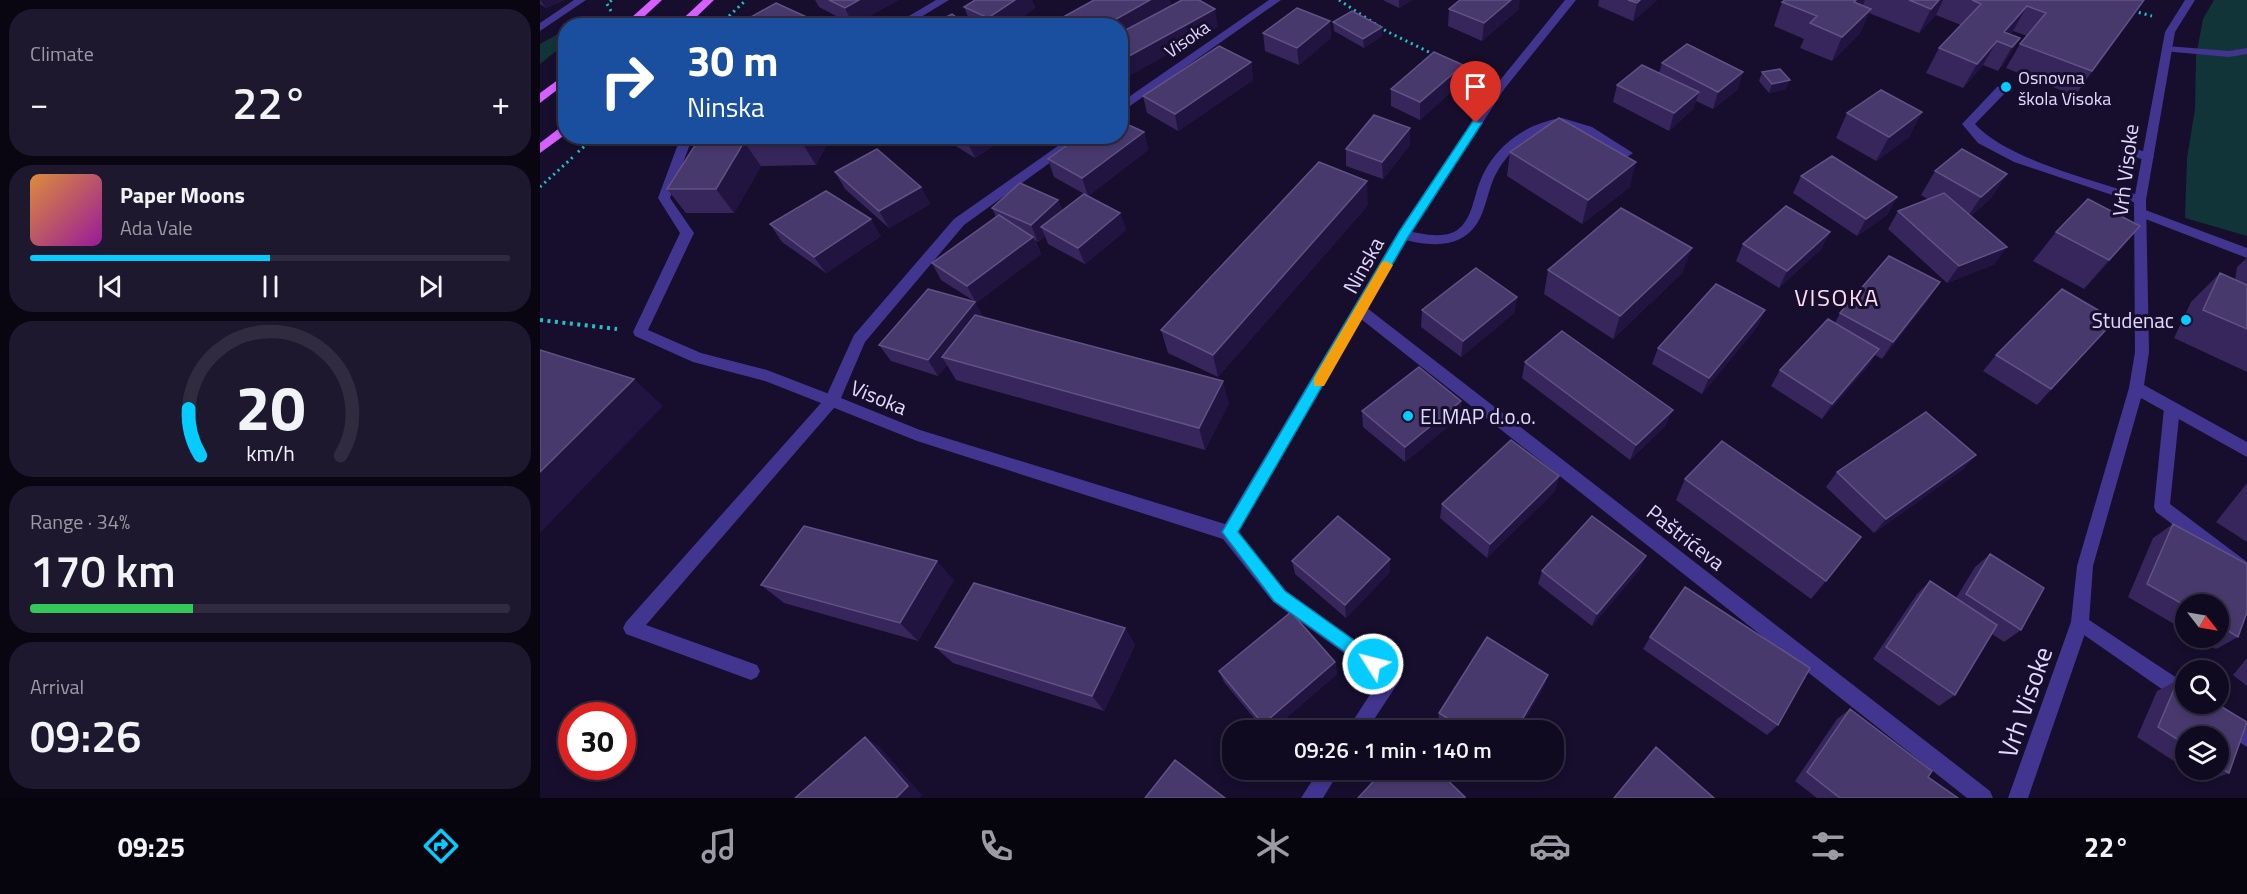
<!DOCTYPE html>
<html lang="en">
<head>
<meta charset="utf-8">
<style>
	body { margin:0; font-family:"Titillium Web",sans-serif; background:#1e182e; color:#f1f3f6; height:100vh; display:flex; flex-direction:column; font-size:22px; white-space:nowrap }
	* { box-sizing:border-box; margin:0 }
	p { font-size:20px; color:#9c9aa5 }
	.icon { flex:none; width:33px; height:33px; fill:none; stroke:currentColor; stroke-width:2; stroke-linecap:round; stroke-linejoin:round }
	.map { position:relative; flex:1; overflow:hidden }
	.sheet { display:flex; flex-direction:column; gap:9px; padding:9px; background:#090612; width:540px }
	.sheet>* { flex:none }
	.hud { position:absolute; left:18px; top:18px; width:570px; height:126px; border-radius:24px; box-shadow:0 3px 9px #0003,0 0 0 2px #302b3f; background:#1a4fa0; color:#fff; overflow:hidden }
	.needle { width:39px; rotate:121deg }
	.tools { position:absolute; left:1635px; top:594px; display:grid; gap:12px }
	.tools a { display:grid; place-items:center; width:54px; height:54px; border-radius:50%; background:#100a21; box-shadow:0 3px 9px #0003,0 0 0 2px #302b3f; font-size:30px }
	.speed { position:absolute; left:18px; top:702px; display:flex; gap:12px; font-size:30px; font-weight:700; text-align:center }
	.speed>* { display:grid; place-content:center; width:78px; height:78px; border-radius:50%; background:#100a21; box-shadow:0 3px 9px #0003,0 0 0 2px #302b3f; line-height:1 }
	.speed .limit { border:9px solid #d22; background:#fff; color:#111 }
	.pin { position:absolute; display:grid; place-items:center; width:51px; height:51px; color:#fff; margin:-62px -26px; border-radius:50% 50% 50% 0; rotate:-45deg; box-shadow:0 0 6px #0007 }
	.pin .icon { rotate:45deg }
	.me { position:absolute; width:66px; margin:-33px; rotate:306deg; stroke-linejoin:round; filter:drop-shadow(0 0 4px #0008) }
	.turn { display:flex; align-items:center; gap:21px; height:126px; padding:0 30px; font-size:27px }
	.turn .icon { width:78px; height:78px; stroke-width:2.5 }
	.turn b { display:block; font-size:42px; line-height:51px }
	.big { font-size:45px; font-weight:600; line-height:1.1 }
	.sheet .tile { flex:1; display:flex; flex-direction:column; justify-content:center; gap:9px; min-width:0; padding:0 21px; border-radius:24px; background:#1e182e }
	.sheet .dial { align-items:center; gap:0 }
	.dial svg { height:156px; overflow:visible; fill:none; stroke:#302b3f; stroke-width:7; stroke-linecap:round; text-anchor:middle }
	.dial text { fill:#f1f3f6; stroke:none }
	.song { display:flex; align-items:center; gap:18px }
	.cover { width:72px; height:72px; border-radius:9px; background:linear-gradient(135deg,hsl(30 70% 55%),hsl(300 70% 35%)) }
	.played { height:6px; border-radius:3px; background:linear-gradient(90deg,#05cbff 50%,#302b3f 50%) }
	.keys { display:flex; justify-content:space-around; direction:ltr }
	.heat { display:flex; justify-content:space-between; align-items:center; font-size:33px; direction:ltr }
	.charge { height:9px; border-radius:4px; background:linear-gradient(90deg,#34c759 34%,#302b3f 0) }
	.trip { position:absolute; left:682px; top:720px; width:342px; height:60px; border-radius:24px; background:#100a21; box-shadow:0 3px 9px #0003,0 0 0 2px #302b3f; font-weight:600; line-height:60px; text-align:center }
	.menu { display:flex; height:96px; justify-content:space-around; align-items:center; background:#06040d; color:#9c9aa5 }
	.menu .icon { width:42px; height:42px }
	.menu .current { color:#05cbff }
	.menu b { font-size:27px; color:#f1f3f6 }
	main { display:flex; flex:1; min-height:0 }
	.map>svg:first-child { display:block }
	.green { fill:#103437 }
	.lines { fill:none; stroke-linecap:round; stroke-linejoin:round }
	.path-far1 { stroke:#23c1c9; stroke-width:3; stroke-dasharray:2 4; stroke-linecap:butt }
	.path { stroke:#23c1c9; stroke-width:4; stroke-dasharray:3 4.5; stroke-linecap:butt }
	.service { fill:#42358f; fill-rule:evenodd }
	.minor { fill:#42358f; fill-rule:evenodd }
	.primary { fill:#d560ff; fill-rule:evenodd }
	.wall { fill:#36265b }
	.shaded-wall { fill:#211441 }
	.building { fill:#48396d; stroke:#605284; stroke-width:1.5 }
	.route { fill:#05cbff; stroke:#0384a6; stroke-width:1.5 }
	.slow { fill:#f59e0b }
	.poi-dot { fill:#05cbff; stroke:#160e2c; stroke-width:2 }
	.labels { text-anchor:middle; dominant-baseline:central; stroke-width:6; stroke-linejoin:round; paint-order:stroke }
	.far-street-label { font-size:18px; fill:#e1d9ff; stroke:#160e2c }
	.far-poi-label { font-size:18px; fill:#e1d9ff; stroke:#160e2c; text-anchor:start }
	.street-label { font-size:21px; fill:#e1d9ff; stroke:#160e2c }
	.poi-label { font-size:21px; fill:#e1d9ff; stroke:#160e2c; text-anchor:end }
	.quarter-label { font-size:24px; letter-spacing:1.5px; fill:#ffdbee; stroke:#160e2c }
	.near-street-label { font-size:26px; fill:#e1d9ff; stroke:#160e2c }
</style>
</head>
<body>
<main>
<section class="sheet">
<div class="tile"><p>Climate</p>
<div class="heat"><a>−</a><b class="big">22°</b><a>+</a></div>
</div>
<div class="tile">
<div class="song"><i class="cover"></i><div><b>Paper Moons</b><p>Ada Vale</p></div></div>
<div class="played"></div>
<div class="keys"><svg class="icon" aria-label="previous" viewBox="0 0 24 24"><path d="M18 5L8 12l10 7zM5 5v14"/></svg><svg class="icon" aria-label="pause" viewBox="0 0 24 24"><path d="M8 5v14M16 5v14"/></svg><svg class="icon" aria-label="next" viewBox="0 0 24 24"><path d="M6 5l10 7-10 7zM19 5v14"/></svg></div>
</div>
<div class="tile dial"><svg viewBox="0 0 100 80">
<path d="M14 69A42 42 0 1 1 86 69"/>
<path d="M14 69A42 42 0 0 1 8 45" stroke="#05cbff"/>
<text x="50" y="56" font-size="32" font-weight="700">20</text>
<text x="50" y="72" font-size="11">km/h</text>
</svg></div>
<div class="tile"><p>Range · 34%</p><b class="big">170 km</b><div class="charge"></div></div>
<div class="tile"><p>Arrival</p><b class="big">09:26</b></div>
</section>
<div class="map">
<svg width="1707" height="798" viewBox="0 0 1707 798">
	<rect width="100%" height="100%" fill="#160e2c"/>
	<path class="green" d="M1674,0H1707V236L1645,218L1647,158L1655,109L1656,56L1663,19Z
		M25,30V44L0,64V44Z"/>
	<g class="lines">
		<path class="path-far1" d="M799,0L846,31L895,55
			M71,11L67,4L72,0
			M1593,11L1612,16
			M189,16L206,0
			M56,26L63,20
			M918,66L939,76
			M38,152L56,136
			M0,187L33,157"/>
		<path class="path" d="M0,320L77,329"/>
		<path class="service" d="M1627,46L1689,51L1707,48V54L1689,57L1623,51V47Z
			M1461,86L1465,87V93L1435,124C1467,160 1557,181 1604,197V203H1596L1474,162L1438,143L1422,124L1457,87Z
			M1022,118L1052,127L1093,153L1087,157L1083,156L1032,127C1016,125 1002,129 989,138C976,147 964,158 957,172C950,184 948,198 943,211C929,250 893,248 858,238L856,235L863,230C878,233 899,239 914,232C931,223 933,201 939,184C952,148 985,123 1022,118Z
			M141,136H153L130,198L154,233L108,330L161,353L227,370L297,397L300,401L106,625L217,665L220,671L217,677L211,680L86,634L83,628L86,622L281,403L225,381L153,362L95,336L93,332L140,233L118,198Z
			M1586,146L1612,154L1614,157L1608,161L1582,153V147Z
			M1600,208L1707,248V258L1595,215L1594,212Z
			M1632,402L1637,404L1640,408L1630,504L1707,562V580L1616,512L1614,507L1624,408L1627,404Z
			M1540,614L1646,684V704H1648H1646L1639,701L1534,628L1531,622L1534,616Z
			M1648,704H1672L1707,727V747L1650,711Z"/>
		<path class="minor" d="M34,0H46L0,31V23Z
			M396,0H409L366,26H352Z
			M729,0H741L580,113V103Z
			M1025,0H1036L965,88L868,238L827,308L1450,791L1453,798H1427L821,319L698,532L745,590L858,671L861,677L858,683L827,730H807L840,679L733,602L683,539L377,441L287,405L284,401L314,335L414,219L532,136H547L424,225L325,342L301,398L380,430L685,524L858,232L957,84Z
			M1645,0H1655L1635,32L1606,200L1609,352L1604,385L1707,442V457L1601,398L1553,566L1549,622L1488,798H1468L1531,622L1537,566L1589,388L1595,352L1594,200L1625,32Z
			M779,770H800L783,798H761Z"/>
		<path class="primary" d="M111,0H122L94,26H82Z
			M163,0H174L147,26H135Z
			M26,74V83L0,103V93Z
			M26,123V134L0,153V143Z"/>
	</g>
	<path class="wall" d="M0,0H24L6,8L0,4Z
		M275,0H358L313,25L279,7Z
		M435,0H492L495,8L469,26H433L431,24L424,7Z
		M843,0H872L859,8Z
		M1059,0H1117L1093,21L1058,6Z
		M1245,0H1604L1535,96L1466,68L1480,44L1487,36L1473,31L1470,34L1480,38L1465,62L1458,71L1443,65L1423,88L1386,73L1399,48L1421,25L1396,15L1379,33L1329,13L1320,33L1292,61L1260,48L1264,39L1234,26L1242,2Z
		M909,9H979L942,41L908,26Z
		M790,21L791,38L759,65L725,51L723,33Z
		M793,22L842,36L824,48L794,31Z
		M711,62L713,80L638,131L607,113L603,96Z
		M1122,63L1203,72L1197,90L1173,109L1156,101L1153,109L1129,131L1073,102L1077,85L1119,73Z
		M1222,72L1246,89L1229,93L1219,81Z
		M922,82L880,120L851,106V89Z
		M1382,112L1369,137L1336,161L1296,138L1307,113Z
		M870,128V145L843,179L806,166V149Z
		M604,132L608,150L548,196L514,177L508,159Z
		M161,136H291L276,165L221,166L194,213H146L127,189Z
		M404,136H468L435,158L406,140Z
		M970,152L1090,187L1042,224L967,176Z
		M1395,171L1467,174L1451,198L1431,216L1455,264L1407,283L1348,229L1358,211L1389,200L1381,195Z
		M295,172L381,187L390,204L349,228L305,189Z
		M1261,176L1357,197L1347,215L1317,236L1253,193Z
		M518,200L522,210L580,213L586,230L545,264L508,244L505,236L498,242L495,240L501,254L436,303L435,302L443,318L689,403L665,450L416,380L407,365L398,376L351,361L339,345L434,301L401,280L392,263L456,217L452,208Z
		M828,205L678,377L628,353L621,330Z
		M230,224L341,236L286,273L242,242Z
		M1290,232L1281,249L1239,288L1196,261L1203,244Z
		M1516,232L1575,255L1544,289L1493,261Z
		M1707,258V372L1634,338L1651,302L1680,273L1695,280L1697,267Z
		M1008,270L1143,272L1073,339L1004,294Z
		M977,297L974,313L921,357L881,327L882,310Z
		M1389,299L1342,359L1335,355L1329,365L1282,419L1231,386L1240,370L1295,323L1300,313Z
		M1225,310L1217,327L1162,394L1112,364L1118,348Z
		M1575,320L1497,405L1443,371L1456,355Z
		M985,362L1126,425L1090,460L982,378Z
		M921,401L920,417L865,462L823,427L822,411Z
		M1436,455L1422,470L1334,533L1286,487L1297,472Z
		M1019,476L1015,491L947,558L900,518L902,504Z
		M1145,479L1286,581L1271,599L1136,500Z
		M1707,483V542L1676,522Z
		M1633,524L1698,637L1676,649L1656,638H1678V604H1646V631L1588,597L1613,538Z
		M1450,554L1481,630L1464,642L1452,634L1415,695L1399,706L1333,659L1377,594L1390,581L1416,598L1435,567Z
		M850,559V572L806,618L755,574L752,561Z
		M1100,569L1052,626L998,584L1002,571Z
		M414,580L378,641L244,603L221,585Z
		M585,628L595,645L564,711L413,663L395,647Z
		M1110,637L1238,725L1227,735L1103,649Z
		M1707,658V686L1693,675Z
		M795,662L797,674L732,730H724L684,682L679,671Z
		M1008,675L1004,686L979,730H909L898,723L899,713Z
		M1638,680L1646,684V704H1677L1707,722L1689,773L1665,782L1646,770H1678V736H1646V769L1597,737L1617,691Z
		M1310,709L1388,777L1418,798H1277L1255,781L1297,719Z"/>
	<path class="shaded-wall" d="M0,0H24L6,8Z
		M319,0H358L313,25L305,8Z
		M475,0H492L495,8L469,26H450L448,18Z
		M610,0H630L632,7L580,36V26H564Z
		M859,0H872L859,8Z
		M971,0H980L979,9L942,41L944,23Z
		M1100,0H1117L1093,21L1097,3Z
		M1316,0H1325L1321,10L1314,2Z
		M1399,0H1403L1396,15L1379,33L1391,9Z
		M1604,0L1588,24L1535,96L1552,71Z
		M1487,6L1473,31L1462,43L1464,32Z
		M675,9L678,27L580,81V61Z
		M1331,9L1320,33L1292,61L1302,37Z
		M790,21L791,38L759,65L757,48Z
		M842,27V36L824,48L823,39Z
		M1480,38L1465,62L1458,71L1472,47Z
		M1457,41L1443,65L1423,88L1437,64Z
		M711,62L713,80L638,131L635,114Z
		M923,65L922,82L880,120V102Z
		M1203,72L1197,90L1173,109L1178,92Z
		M1250,80L1246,89L1229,93L1232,84Z
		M1159,92L1153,109L1129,131L1134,113Z
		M1382,112L1369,137L1336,161L1349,137Z
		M870,128V145L843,179L842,162Z
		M604,132L608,150L548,196L542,178Z
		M263,136H291L276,165L261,141Z
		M434,136H468L435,158L427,141Z
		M204,142L221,166L194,213L176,189Z
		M1096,162L1090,187L1042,224L1048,200Z
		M1467,174L1451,198L1425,221L1441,197Z
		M827,181L828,205L678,377L673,355Z
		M381,187L390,204L349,228L339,211Z
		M1357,197L1347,215L1317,236L1326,219Z
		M518,200L525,217L501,227L505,236L498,242L491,225Z
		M580,213L586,230L545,264L538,248Z
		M331,219L341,236L286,273L274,257Z
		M1600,226L1575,255L1544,289L1569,260Z
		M1290,232L1281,249L1239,288L1247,271Z
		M493,237L501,254L436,303L427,286Z
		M1467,247L1455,264L1407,283L1419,266Z
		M1152,248L1143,272L1073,339L1080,316Z
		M1400,282L1389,299L1342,359L1353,342Z
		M977,297L974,313L921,357L923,341Z
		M435,302L444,318L402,357L407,365L398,376L388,360Z
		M1225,310L1217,327L1162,394L1169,378Z
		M1339,349L1329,365L1282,419L1292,404Z
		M94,379L123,406L0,533V472Z
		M683,381L689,403L665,450L659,428Z
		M921,401L920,417L865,462V447Z
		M1133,410L1126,425L1090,460L1096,445Z
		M1436,455L1422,470L1334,533L1346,519Z
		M1019,476L1015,491L947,558L950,544Z
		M1106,556L1100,569L1052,626L1057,614Z
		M850,559V572L806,618L805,605Z
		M397,561L414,580L378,641L360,623Z
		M585,628L595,645L564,711L552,696Z
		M795,662L797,674L732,730H726L723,724Z
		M1008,675L1004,686L979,730H976Z
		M325,737L340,747L382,795L380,798H356Z"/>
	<path class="building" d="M289,0H319L305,8Z
		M435,0H475L448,18L424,7Z
		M554,0H610L564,26H507Z
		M642,0H659L675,9L580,61V33Z
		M920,0H971L944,23L909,9Z
		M1088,0H1100L1097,3Z
		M1245,0H1316L1314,2L1331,9L1302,37L1270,23L1277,16L1242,2Z
		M1369,0H1399L1391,9Z
		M1432,0H1604L1552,71L1480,44L1506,13L1487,6L1464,32L1480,38L1472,47L1457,41L1437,64L1399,48L1441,4Z
		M236,3L284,25L195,26Z
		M757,8L790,21L757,48L723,33Z
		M812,11L842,27L823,39L793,22Z
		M412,14L429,26H388Z
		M1147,44L1203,72L1178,92L1122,63Z
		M679,46L711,62L635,114L603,96Z
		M894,52L923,65L880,102L851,89Z
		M1102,65L1159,92L1134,113L1077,85Z
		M1240,69L1250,80L1232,84L1222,72Z
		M1341,90L1382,112L1349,137L1307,113Z
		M834,115L870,128L842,162L806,149Z
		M1019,118L1096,162L1048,200L970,152Z
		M580,121L604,132L542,178L508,159L540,136H580Z
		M161,136H263L261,141L204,142L176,189H127Z
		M421,136H434L427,141Z
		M337,149L381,187L339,211L295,172Z
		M1422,149L1467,174L1441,197L1395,171Z
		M1292,156L1357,197L1326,219L1261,176Z
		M779,162L827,181L673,355L621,330Z
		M480,183L518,200L491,225L452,208Z
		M286,191L331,219L274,257L230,224Z
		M1404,193L1467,247L1419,266L1358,211Z
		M544,194L580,213L538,248L501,227Z
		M1548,199L1600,226L1569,260L1516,232Z
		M1246,206L1290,232L1247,271L1203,244Z
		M1081,208L1152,248L1080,316L1008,270Z
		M459,215L493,237L427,286L392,263Z
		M1349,256L1400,282L1353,342L1300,313Z
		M936,268L977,297L923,341L882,310Z
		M1680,273L1707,285V329L1663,310Z
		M1176,284L1225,310L1169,378L1118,348Z
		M388,289L435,302L388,360L339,345Z
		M1522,289L1575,320L1511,389L1456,355Z
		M435,315L683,381L659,428L402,357Z
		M1288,319L1339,349L1292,404L1240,370Z
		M1022,331L1133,410L1096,445L985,362Z
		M0,350L94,379L0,472Z
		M879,367L921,401L865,447L822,411Z
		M1386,412L1436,455L1346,519L1297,472Z
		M971,440L1019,476L950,544L902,504Z
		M1182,441L1321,537L1286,581L1145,479Z
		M798,516L850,559L805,605L752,561Z
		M1052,516L1106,556L1057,614L1002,571Z
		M1633,524L1707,564V612L1698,637L1678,625V604H1646V606L1607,584Z
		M264,526L397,561L360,623L221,585Z
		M1450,554L1504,588L1481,630L1426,594Z
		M1390,581L1457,625L1415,695L1346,647Z
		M434,583L585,628L552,696L395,647Z
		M1145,587L1270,668L1238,725L1110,637Z
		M751,612L795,662L723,724L679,671Z
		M947,637L1008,675L976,730H926L899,713Z
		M1638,680L1646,684V704H1677L1707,722L1689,773L1678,766V736H1646V745L1618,727Z
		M1310,709L1392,771L1388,777L1418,798H1300L1267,772Z
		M325,737L368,786L356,798H255Z
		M1116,747L1174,798H1074Z
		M635,760L685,798H605Z
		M844,770H897L925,797V798H818Z"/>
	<path class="route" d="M933,121L942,123L868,237L698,532L745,591L839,658L842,664L839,669L833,672L734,601L682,532L859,232Z"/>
	<path class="slow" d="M846,261L853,265L784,386H774V378L842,262Z"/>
	<g class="poi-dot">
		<circle cx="1466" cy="87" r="6"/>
		<circle cx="1646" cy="320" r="6"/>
		<circle cx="868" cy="416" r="6"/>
	</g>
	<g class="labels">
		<g class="far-street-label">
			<text transform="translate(647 39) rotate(-35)">Visoka</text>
		</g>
		<g class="far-poi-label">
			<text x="1478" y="77">Osnovna<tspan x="1478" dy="21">škola Visoka</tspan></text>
		</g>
		<g class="street-label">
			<text transform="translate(1585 170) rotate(-83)">Vrh Visoke</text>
			<text transform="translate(823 265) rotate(-61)">Ninska</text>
			<text transform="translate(339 397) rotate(22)">Visoka</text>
			<text transform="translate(1146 537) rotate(38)">Paštrićeva</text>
		</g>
		<g class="poi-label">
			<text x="1634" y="320">Studenac</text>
			<text x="880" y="416" text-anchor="start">ELMAP d.o.o.</text>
		</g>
		<g class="quarter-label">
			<text x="1297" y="297">VISOKA</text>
		</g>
		<g class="near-street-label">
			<text transform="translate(1485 702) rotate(-71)">Vrh Visoke</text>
		</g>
	</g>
</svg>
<div class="tools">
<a><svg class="needle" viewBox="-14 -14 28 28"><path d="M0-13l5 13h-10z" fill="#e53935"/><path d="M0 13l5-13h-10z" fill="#9c9aa5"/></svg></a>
<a><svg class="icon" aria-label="search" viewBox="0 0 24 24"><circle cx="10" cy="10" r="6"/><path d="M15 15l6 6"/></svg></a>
<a><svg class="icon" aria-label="layers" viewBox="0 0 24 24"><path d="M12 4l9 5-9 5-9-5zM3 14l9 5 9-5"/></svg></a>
</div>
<div class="speed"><div class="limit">30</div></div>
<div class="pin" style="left:936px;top:123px;background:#d93025"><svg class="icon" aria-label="arrive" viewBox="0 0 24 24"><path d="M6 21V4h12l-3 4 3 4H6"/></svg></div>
<svg class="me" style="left:833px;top:664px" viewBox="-20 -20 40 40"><circle r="17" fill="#05cbff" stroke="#fff" stroke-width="3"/><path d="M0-11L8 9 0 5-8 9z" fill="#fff"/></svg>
<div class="trip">09:26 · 1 min · 140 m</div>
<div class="hud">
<div class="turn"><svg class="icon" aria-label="right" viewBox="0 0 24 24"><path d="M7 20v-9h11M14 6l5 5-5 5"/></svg><div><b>30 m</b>Ninska</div></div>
</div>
</div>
</main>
<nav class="menu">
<b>09:25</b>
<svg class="icon current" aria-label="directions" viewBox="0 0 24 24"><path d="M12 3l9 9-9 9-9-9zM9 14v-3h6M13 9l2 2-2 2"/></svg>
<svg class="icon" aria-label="music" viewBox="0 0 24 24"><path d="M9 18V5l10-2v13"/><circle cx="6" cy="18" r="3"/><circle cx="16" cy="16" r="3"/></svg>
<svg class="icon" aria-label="phone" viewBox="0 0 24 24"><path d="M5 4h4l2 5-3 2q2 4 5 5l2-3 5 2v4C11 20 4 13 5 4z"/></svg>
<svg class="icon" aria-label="climate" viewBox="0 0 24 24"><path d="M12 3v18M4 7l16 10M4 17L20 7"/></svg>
<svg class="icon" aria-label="car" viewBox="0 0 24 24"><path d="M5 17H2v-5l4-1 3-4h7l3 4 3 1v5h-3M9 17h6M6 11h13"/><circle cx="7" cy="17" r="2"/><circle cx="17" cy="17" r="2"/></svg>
<svg class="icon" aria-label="filters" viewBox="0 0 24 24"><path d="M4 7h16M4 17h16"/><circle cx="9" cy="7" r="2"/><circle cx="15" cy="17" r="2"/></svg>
<b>22°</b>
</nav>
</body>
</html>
